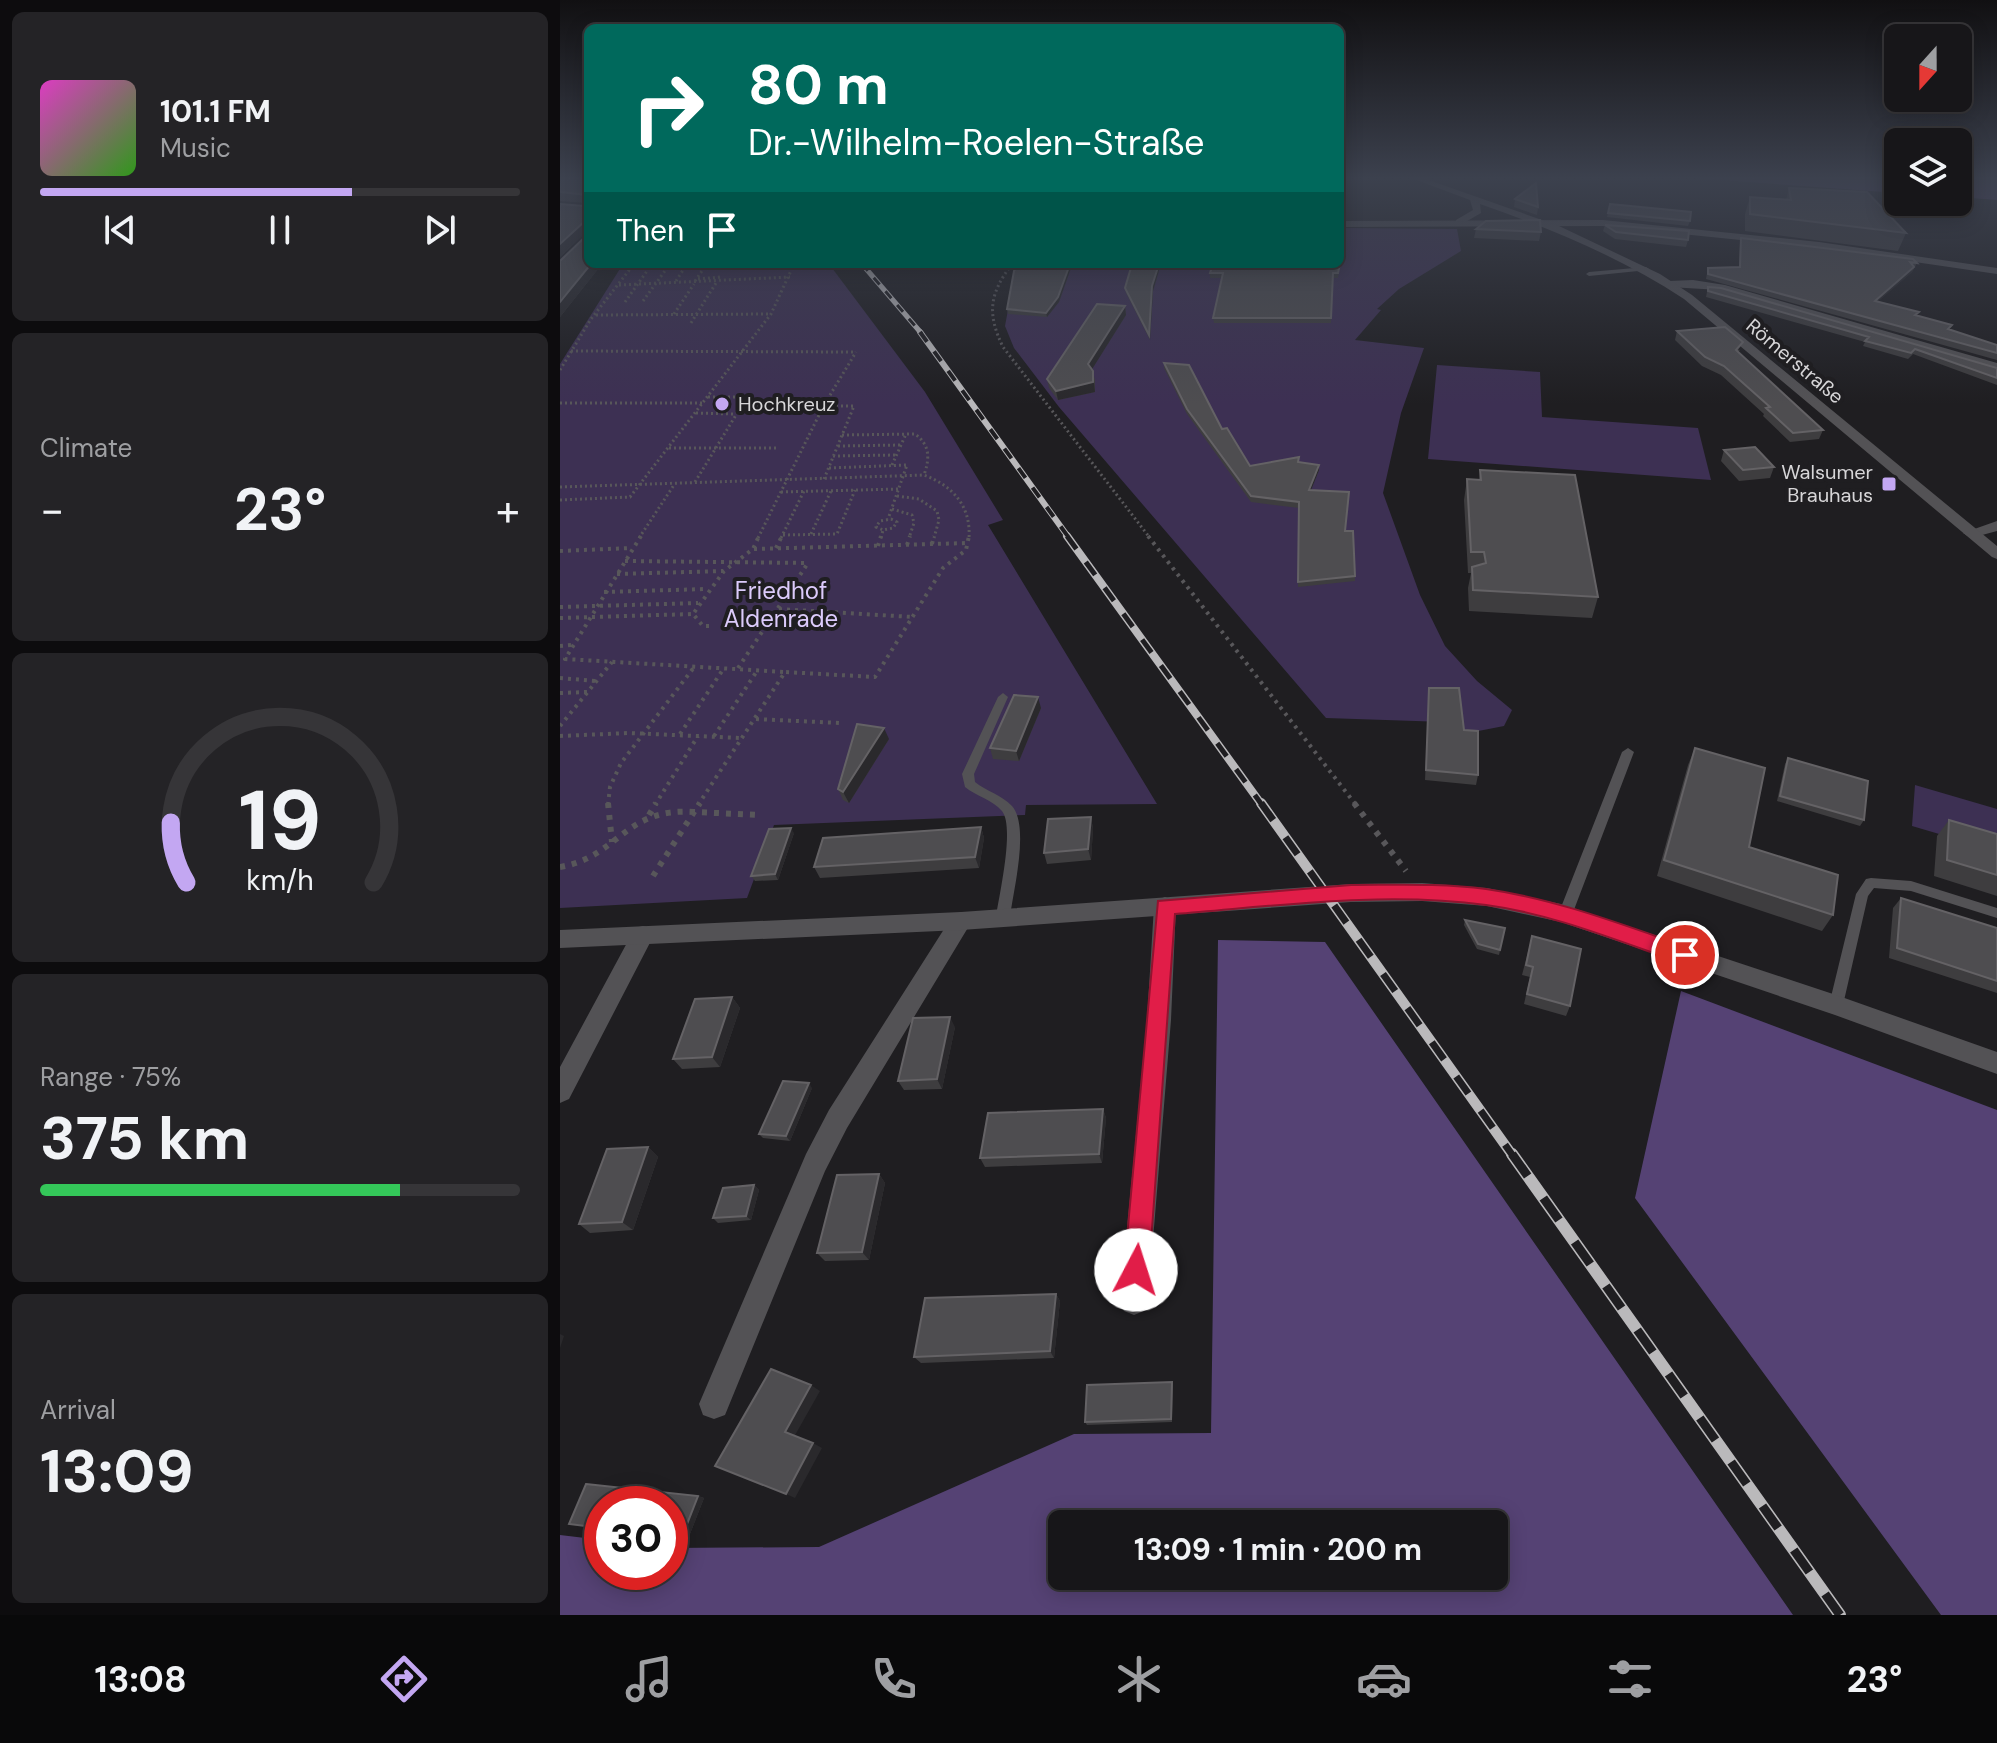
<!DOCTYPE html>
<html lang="en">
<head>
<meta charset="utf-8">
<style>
	body { margin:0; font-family:"DM Sans",sans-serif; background:#242326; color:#f1f3f6; height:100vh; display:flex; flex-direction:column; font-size:30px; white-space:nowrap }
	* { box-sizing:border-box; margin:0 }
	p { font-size:26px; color:#9e9fa2 }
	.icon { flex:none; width:44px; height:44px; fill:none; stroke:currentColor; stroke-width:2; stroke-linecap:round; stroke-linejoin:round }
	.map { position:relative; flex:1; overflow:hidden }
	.side { display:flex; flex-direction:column; gap:12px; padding:12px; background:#0d0c0e; width:560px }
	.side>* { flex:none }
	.top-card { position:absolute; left:24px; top:24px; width:760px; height:244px; border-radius:12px; box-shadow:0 4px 20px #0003,0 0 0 2px #363538; background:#00695c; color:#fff; overflow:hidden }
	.needle { width:52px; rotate:201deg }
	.tools { position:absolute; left:1324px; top:24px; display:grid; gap:16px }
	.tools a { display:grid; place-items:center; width:88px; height:88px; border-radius:12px; background:#171619; box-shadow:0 4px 20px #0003,0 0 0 2px #363538; font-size:40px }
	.speed { position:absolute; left:24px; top:1486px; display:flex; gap:16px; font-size:40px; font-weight:700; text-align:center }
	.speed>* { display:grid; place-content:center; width:104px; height:104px; border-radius:50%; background:#171619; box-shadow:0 4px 20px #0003,0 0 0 2px #363538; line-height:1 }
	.speed .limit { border:12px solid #d22; background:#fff; color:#111 }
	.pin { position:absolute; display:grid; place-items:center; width:68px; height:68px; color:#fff; margin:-34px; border:4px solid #fff; border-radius:50%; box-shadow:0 2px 8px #0007 }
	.me { position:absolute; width:88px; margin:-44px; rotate:5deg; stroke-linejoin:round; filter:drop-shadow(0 0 6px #0008) }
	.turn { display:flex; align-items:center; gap:28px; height:168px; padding:0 32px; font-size:36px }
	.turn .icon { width:104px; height:104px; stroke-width:2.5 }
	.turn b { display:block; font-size:56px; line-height:68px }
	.then { display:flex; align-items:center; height:76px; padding:0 32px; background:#0003; gap:16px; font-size:30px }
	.big { font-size:60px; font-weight:700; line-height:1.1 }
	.side .tile { flex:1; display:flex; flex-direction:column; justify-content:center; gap:12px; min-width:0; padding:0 28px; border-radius:12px; background:#242326 }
	.side .dial { align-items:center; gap:0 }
	.dial svg { height:208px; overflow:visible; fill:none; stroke:#363538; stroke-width:7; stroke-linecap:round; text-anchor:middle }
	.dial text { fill:#f1f3f6; stroke:none }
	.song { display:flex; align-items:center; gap:24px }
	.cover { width:96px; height:96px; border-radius:12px; background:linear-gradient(135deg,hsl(310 70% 55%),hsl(110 70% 35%)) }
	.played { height:8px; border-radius:4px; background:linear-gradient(90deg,#c3a7f2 65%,#363538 65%) }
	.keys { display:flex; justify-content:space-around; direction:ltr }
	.heat { display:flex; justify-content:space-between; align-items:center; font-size:44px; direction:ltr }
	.charge { height:12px; border-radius:6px; background:linear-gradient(90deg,#34c759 75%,#363538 0) }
	.trip { position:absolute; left:488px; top:1510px; width:460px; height:80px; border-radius:12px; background:#171619; box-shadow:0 4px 20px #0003,0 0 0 2px #363538; font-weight:700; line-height:80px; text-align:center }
	.menu { display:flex; height:128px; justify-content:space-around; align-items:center; background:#09090a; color:#9e9fa2 }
	.menu .icon { width:56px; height:56px }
	.menu .selected { color:#c3a7f2 }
	.menu b { font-size:36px; color:#f1f3f6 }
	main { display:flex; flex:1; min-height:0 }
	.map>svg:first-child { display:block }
	.green { fill:#3d3053 }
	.forest { fill:#554274; fill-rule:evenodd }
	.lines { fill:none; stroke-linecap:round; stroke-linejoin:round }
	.path-far2 { stroke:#58575a; stroke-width:3; stroke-dasharray:2 3; stroke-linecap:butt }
	.path-far1 { stroke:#58575a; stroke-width:4; stroke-dasharray:3 5; stroke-linecap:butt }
	.path { stroke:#58575a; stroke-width:6; stroke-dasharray:5 7; stroke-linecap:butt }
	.lane { fill:#535255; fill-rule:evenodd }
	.street { fill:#535255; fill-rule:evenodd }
	.secondary { fill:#535255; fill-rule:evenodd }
	.rail-far4-casing { stroke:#bab9bb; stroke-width:5 }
	.rail-far3-casing { stroke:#bab9bb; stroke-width:6 }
	.rail-far2-casing { stroke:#bab9bb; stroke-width:8 }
	.rail-far1-casing { stroke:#bab9bb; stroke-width:10 }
	.rail-casing { stroke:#bab9bb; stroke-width:12 }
	.rail-far4 { stroke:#1f1e21; stroke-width:3; stroke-dasharray:9; stroke-linecap:butt }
	.rail-far3 { stroke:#1f1e21; stroke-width:4; stroke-dasharray:12; stroke-linecap:butt }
	.rail-far2 { stroke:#1f1e21; stroke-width:5; stroke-dasharray:16; stroke-linecap:butt }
	.rail-far1 { stroke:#1f1e21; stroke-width:7; stroke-dasharray:21; stroke-linecap:butt }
	.rail { stroke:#1f1e21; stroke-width:9; stroke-dasharray:27; stroke-linecap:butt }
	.wall { fill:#3e3d3f }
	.shaded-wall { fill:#2a292c }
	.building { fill:#4e4d50; stroke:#646265; stroke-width:2 }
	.route { fill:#e11d48; stroke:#92132f; stroke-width:2 }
	.poi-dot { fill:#c3a7f2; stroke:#1f1e21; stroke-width:3 }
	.labels { text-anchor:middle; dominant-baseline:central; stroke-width:8; stroke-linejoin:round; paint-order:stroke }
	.far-street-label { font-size:20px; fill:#d7d6d8; stroke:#1f1e21 }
	.far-poi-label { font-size:20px; fill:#d7d6d8; stroke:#1f1e21; text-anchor:start }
	.park-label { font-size:24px; fill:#dccbfb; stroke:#1f1e21 }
</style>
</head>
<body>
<main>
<section class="side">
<div class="tile">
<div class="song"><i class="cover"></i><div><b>101.1 FM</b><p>Music</p></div></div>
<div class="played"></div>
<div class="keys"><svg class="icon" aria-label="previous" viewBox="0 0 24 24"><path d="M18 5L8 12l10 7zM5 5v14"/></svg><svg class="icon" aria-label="pause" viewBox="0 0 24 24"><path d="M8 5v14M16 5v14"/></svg><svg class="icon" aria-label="next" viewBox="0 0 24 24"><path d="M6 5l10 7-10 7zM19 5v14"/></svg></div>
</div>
<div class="tile"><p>Climate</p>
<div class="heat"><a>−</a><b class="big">23°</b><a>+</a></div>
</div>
<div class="tile dial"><svg viewBox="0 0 100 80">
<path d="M14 69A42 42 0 1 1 86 69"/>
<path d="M14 69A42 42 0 0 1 8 46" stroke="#c3a7f2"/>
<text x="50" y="56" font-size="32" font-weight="700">19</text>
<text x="50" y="72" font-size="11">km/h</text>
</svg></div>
<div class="tile"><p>Range · 75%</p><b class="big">375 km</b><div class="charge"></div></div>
<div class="tile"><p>Arrival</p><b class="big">13:09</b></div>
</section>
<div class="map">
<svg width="1437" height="1615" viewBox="0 0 1437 1615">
	<rect width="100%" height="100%" fill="#1f1e21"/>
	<path class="green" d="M780,228L897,229L901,251L839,289L817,309L821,310L795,340L864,348L841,413L823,493L860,595L885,646L917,681L952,710L944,726L903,734L885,722L766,718L499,407L454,348L445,326L455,272L460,264H780Z
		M63,264H269L365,392L443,520L428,525L597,804L466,805L465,815L214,825L187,898L0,908V364Z
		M877,365L980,372L982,417L1138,428L1151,480L868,459Z
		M1355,785L1437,809V851L1352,826Z"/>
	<path class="forest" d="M1135,178H1338V193Z
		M1398,178H1437V200L1398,197Z
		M658,940L765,942L1233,1615H0V1535L42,1540V1572H110V1548L259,1547L514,1434L651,1433ZM502,1524H934V1576H502Z
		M1121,991L1437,1110V1615H1381L1075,1198Z"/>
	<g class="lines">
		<path class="path-far2" d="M452,264C429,294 427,314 443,347L590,538
			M138,279L160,277
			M116,281L127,264
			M135,281L144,268L232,264
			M59,285L230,277
			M83,301L110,264
			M65,302L92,264
			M114,314L134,284
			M36,315L211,314
			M131,323L156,283
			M11,351L296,352
			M0,370L31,319L74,264
			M148,397H186
			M0,403H142
			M181,405L294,406L264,479
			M136,413L174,414
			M282,435L355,434C370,445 370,458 364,475
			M278,446L341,445
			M109,448H217
			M273,456L336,455
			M332,465L346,434
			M269,468L347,465L328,519
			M135,482L187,397
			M0,487L364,475C393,486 411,506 409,538
			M221,492L339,489
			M337,496L359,499L377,511L379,520L374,538
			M0,500L70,497L211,314L234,264
			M332,509L352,515L354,523L349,538
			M331,519L337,522L333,528L323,530L316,527L320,521Z
			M251,534L271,491
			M223,535L277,534L295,490
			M79,538L114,485
			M198,538L264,405L296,352
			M221,538L244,491
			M321,538L323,530"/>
		<path class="path-far1" d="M81,536L5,659L225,672
			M588,536L796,805
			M372,544L374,536
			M347,545L350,536
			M318,546L321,536
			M216,548L222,536
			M194,549L409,543
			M0,551L71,548
			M65,561L248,563
			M57,574L163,571
			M44,592L147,589
			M0,607L138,603
			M219,609L353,617
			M0,618L133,614
			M149,626H143L133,614L164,571L193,549L199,536
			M0,646L12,645
			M178,668L248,563
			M0,678L36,681
			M0,693L27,692
			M196,719L279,723
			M0,726L52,662
			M120,734L164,668
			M0,736L69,733L181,738
			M154,736L197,671
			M48,805L50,787L61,763L135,666
			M95,805L138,736
			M138,805L225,672L315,677L383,568L406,550L409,536"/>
		<path class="path" d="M48,803L52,842
			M794,803L846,871
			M89,815L96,803
			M0,867C59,857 64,807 134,812L140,803
			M93,876L134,812L201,815"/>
		<path class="lane" d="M1086,267L1089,269L1088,270L1029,276L1026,274L1029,272Z
			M443,693L448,697L414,774L415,782C426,791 442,795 452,806C470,827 453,891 450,917L448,921L443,922L438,921L436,917C439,896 455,827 442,811C433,800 416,796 405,787L402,774L438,697Z
			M1068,748L1074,752L1012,915L1010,919L1005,920L1000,919L998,915L1062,752Z
			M1311,878L1351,881L1437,908V918L1351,891L1314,888L1308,896L1283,1005L1281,1009L1276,1011L1271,1009L1269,1005L1296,894L1306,879Z"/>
		<path class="street" d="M1043,220L1259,242L1437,268V274L1259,248L1043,226L780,227V221Z
			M1133,280L1165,285L1437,363V371L1160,290L1109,287L1104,284L1109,281Z
			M1437,521V531L1411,538L1403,533Z
			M605,897L613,900L616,906L611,1020L588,1301L584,1311L574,1315L564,1311L560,1301L587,1020L594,906L597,900Z
			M401,912L409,915L412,921L287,1128L265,1171L165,1415L154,1419L143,1415L139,1404L246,1154L269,1110L393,915Z
			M83,926L91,928L94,935L9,1099L0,1103V1067L75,928Z"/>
		<path class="secondary" d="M851,178H863L999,226L1100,274L1132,295L1437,546V559L1432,557L1124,299C1060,257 992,229 920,204L921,213L902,224H896V220L913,210L910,200Z
			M862,883L927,888L1001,904L1276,995L1437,1052V1074L1275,1015L1001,922L927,906L862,901L791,902L401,930L0,948V930L401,912L791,884Z"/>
		<g class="rail-far4-casing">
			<path id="rail-far4" d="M302,264L362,334"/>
		</g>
		<g class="rail-far3-casing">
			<path id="rail-far3" d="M360,332L509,538"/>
		</g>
		<g class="rail-far2-casing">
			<path id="rail-far2" d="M507,536L702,805"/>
		</g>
		<g class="rail-far1-casing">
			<path id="rail-far1" d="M701,803L953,1156"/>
		</g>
		<g class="rail-casing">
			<path id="rail" d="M952,1154L1280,1615"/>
		</g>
		<use href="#rail-far4" class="rail-far4"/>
		<use href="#rail-far3" class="rail-far3"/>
		<use href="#rail-far2" class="rail-far2"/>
		<use href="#rail-far1" class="rail-far1"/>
		<use href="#rail" class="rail"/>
	</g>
	<path class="wall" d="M28,178L42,264L0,317V261L26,236L27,231L0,257L24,206L27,203L0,201V182Z
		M1229,188L1346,233L1338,251L1185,231V214L1190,197L1226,200Z
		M955,199L978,207L977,215L954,207Z
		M1050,204L1130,221L1128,226L1047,217Z
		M1045,225L1128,240L1126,247L1055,239L1043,231Z
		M916,229L981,232L979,241L914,238Z
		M1181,238L1357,263L1352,272L1318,301L1359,312L1357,316L1390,330L1437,345V360L1146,279L1148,268L1179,267L1180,243Z
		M783,247L778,278H773L771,323H654L653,318L662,278H650V273Z
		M459,264H601L593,291L590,340L566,293L565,288L571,269L511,268L499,302L487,317L448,314L447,309Z
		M1148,287L1437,368V385L1353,354L1348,359L1303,346L1305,342L1146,297Z
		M565,306L566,315L532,369L535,380V392L498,400L489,388L487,379Z
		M1117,331L1180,350L1178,352L1263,430L1259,439L1230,442L1203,416L1204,414L1161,375L1142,366L1115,340Z
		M604,363L662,429L690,466L739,457V462L759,470L751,490L785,531L795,576V581L738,587L739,508L691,502L627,414L604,368Z
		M1164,450L1214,467L1210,478L1179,481L1161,461Z
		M920,470L1038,597L1032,618L909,611L908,588L911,573H908L904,500L907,479L919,480Z
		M869,688L904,730L918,775L916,785L865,780Z
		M481,708L459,761L433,759L430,748Z
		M329,739L289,803L283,800L278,789Z
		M1135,748L1189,847L1273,915L1262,931L1097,876L1128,765Z
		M1228,758L1304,820L1300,826L1217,801L1225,764Z
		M531,817L533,829L531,860L487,864L484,853Z
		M1389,820L1437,834V896L1374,876L1377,836Z
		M421,827L424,838L419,868L260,878L254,867Z
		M234,833L218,880L195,881L191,876Z
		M1341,898L1437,928V993L1329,958L1333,908Z
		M905,920L945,928L939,955L917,949L904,925Z
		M972,936L1010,1006L1006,1016L964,1004L970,977L962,975Z
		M172,997L180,1008L160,1067L122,1069L113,1059Z
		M395,1027L382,1089L344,1090L338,1081Z
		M252,1088L230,1141L203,1138L199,1134Z
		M543,1109L546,1118L542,1163L425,1167L420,1158Z
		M88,1147L98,1157L73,1230L30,1233L19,1224Z
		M319,1174L325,1183L309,1260L265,1261L257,1253Z
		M194,1185L199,1190L191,1220L158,1223L153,1218Z
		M496,1294L500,1301L494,1358L361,1363L354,1357Z
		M612,1382L613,1385L612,1422L527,1425L525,1422Z
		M26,1484L138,1496L144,1498L128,1539L110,1537V1504H42V1529L9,1524Z"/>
	<path class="shaded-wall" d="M24,222L28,230L0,257V244Z
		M31,264H42L0,317V302Z
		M511,264V268L499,302L487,317L486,313Z
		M599,264H601L593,291L590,340L592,286Z
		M1354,267L1352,272L1313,306L1315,301Z
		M565,306L566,315L529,374L528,364Z
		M533,371L535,392L498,400L496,391Z
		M759,465V470L749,495V490Z
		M478,697L481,708L459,761L456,751Z
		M324,728L329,739L289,803L283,792Z
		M531,817L533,829L531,860L528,849Z
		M421,827L424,838L419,868L415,857Z
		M231,828L234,833L218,880L215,874Z
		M172,997L180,1008L160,1067L152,1057Z
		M390,1017L395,1027L382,1089L377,1079Z
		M249,1083L252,1088L230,1141L226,1136Z
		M543,1109L546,1118L542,1163L539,1154Z
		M88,1147L98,1157L73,1230L62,1222Z
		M319,1174L325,1183L309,1260L302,1252Z
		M194,1185L199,1190L191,1220L186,1216Z
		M496,1294L500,1301L494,1358L490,1351Z
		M0,1334L4,1336L0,1348Z
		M251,1385L260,1391L234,1437L225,1432Z
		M253,1443L262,1448L235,1498L226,1494Z
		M138,1496L144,1498L128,1539L122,1537Z"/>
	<path class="building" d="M7,178H28V264H31L0,302V261L26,236L27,225L24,222L0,244V204L24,206L27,203V195L0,192V182Z
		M976,183L978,207L955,199Z
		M1229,188L1307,192L1346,233L1190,214V197L1231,200Z
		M1050,204L1131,212L1130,221L1048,213Z
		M980,220L981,232L916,229L926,221Z
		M1045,225L1129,231L1128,240L1056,232Z
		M1181,238L1353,259L1357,263L1350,262L1354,267L1315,301L1359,312L1355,315L1392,325L1388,329L1437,345V353L1148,274V268L1180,267Z
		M780,242H784L780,262Z
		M459,264H510L498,297L486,313L447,309L454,271Z
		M561,264H599L592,286L589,335L565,288L572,264Z
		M653,264H780L778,273H773L771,318H653L663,273H650Z
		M1148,287L1161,288L1437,368V378L1355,349L1351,353L1305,341L1309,337L1148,291Z
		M537,304L565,306L528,364L533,371V382L496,391L487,379Z
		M1165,327L1183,342L1176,350L1263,430L1233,433L1206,408L1210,407L1164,366L1145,357L1117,331Z
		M604,363L629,365L662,429L667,428L690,466L739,457L738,462L759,465L749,490L789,492L785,531H793L795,576L738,582L739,502L691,496L627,409Z
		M1195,447L1214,467L1183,470L1164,450Z
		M920,470L1015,475L1038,597L913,590L912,567L926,563L924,552H911L907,479L921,480Z
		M869,688H899L904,730L918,731V775L866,770Z
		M454,695L478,697L456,751L430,748Z
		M297,724L324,728L283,792L278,789Z
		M1135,748L1205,768L1189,847L1278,875L1273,915L1104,860Z
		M1228,758L1308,781L1304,820L1220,796Z
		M531,817L528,849L484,853L488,819Z
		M1389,820L1437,834V875L1387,860Z
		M421,827L415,857L254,867L263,838Z
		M231,828L215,874L191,876L209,829Z
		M1341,898L1437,928V981L1337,948Z
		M905,920L945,928L940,950L918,944Z
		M972,936L1021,949L1010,1006L967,994L973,967L966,965Z
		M172,997L152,1057L113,1059L135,999Z
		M390,1017L377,1079L338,1081L353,1018Z
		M223,1081L249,1083L226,1136L199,1134Z
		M543,1109L539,1154L420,1158L428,1113Z
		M88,1147L62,1222L19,1224L47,1149Z
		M319,1174L302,1252L257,1253L277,1175Z
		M194,1185L186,1216L153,1218L163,1188Z
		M496,1294L490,1351L354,1357L365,1298Z
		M211,1369L251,1385L225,1432L253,1443L226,1494L155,1466Z
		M612,1382L611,1419L525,1422L527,1385Z
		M26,1484L138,1496L122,1537L110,1536V1504H42V1528L9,1524Z"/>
	<linearGradient id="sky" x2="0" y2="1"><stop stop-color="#111012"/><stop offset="0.44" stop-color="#3c414e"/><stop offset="1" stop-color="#3c414e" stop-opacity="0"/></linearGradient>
	<rect width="1437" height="404" fill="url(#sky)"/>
	<path class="route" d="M791,885C836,885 882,883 926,889C997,899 1066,926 1133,949L1136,955L1133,961L1125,964C1060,942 994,914 926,905C823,891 717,906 615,914L589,1270L585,1279L576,1282L567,1279L564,1270L598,901Z"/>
	<g class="poi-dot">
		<circle cx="162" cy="404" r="8"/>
		<rect x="1321" y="476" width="16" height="16" rx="4"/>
	</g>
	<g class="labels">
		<g class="far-street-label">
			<text transform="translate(1235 361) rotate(40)">Römerstraße</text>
		</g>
		<g class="far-poi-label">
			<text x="178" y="404">Hochkreuz</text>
			<text x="1313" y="472" text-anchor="end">Walsumer<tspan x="1313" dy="23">Brauhaus</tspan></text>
		</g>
		<g class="park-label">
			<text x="221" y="590">Friedhof<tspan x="221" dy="28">Aldenrade</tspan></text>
		</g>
	</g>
</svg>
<div class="tools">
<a><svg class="needle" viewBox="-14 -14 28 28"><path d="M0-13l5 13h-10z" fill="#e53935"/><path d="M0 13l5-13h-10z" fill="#9e9fa2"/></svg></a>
<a><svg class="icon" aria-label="layers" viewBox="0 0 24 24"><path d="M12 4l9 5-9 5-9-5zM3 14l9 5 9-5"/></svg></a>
</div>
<div class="speed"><div class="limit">30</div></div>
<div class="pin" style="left:1125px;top:955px;background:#d93025"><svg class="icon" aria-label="arrive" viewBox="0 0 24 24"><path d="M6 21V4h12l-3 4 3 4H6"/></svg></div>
<svg class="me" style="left:576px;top:1270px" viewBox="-20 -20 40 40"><circle r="19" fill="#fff"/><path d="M0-13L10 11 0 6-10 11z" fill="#e11d48"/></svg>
<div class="trip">13:09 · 1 min · 200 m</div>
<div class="top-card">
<div class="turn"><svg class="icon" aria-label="right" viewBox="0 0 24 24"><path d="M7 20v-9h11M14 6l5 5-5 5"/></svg><div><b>80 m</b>Dr.-Wilhelm-Roelen-Straße</div></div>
<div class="then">Then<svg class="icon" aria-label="arrive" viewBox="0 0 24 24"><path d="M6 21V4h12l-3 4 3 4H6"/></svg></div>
</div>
</div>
</main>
<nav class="menu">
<b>13:08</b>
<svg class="icon selected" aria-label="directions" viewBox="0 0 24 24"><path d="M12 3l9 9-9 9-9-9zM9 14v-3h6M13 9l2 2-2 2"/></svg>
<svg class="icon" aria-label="music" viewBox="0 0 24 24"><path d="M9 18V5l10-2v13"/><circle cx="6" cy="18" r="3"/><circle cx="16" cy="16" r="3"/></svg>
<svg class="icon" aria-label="phone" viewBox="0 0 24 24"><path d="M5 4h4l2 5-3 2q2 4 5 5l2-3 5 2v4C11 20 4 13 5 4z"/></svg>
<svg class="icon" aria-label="climate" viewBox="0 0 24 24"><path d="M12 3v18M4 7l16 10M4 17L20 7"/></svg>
<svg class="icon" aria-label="car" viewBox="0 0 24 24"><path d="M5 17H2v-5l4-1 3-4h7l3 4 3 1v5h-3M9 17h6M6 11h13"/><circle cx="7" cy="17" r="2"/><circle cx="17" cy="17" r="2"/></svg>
<svg class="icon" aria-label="filters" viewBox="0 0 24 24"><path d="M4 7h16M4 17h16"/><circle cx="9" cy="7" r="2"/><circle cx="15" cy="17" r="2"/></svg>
<b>23°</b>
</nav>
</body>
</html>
